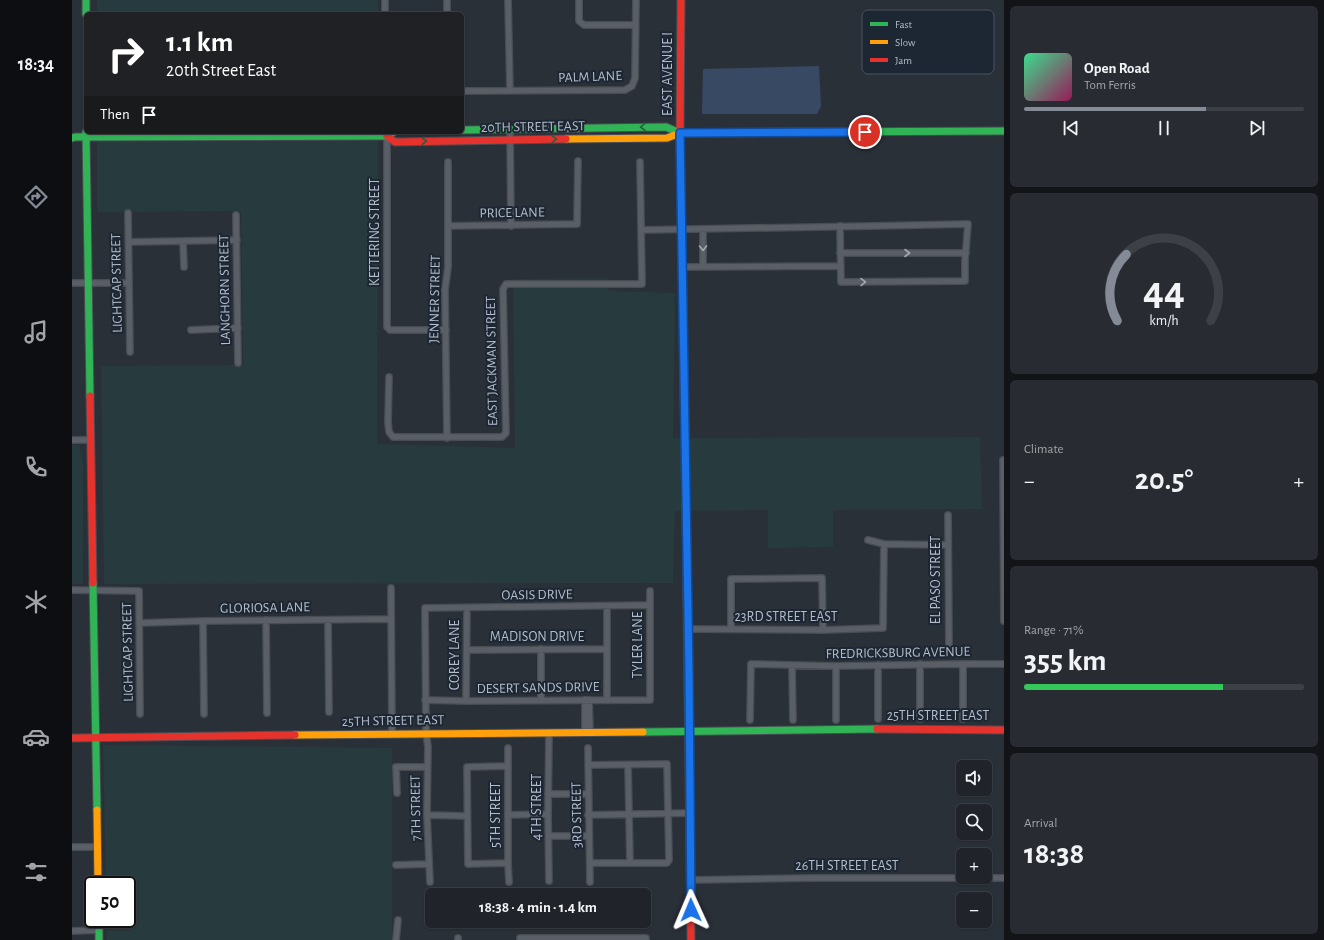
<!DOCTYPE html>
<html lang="en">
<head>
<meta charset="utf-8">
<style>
	body { margin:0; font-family:"Alegreya Sans",sans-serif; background:#282c32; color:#f1f3f6; height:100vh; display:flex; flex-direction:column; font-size:15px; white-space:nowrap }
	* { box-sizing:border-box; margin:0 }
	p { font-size:13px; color:#a2a4a8 }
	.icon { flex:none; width:22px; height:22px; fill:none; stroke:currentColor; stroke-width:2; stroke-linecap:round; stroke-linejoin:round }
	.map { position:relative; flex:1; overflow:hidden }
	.details { display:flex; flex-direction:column; gap:6px; padding:6px; background:#121417; width:320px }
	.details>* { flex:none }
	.banner { position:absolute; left:12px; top:12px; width:380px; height:122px; border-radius:6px; box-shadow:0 1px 3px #0004,0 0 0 1px #3d4147; background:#202124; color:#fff; overflow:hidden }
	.buttons { position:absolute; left:884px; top:760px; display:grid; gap:8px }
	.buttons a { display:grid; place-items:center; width:36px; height:36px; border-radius:6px; background:#20242a; box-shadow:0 1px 3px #0004,0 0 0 1px #3d4147; font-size:20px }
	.speed { position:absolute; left:12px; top:876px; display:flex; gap:8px; font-size:20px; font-weight:700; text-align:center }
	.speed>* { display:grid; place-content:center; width:52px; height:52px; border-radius:50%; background:#20242a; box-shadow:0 1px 3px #0004,0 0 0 1px #3d4147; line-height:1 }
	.speed .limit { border:2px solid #111; border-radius:6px; background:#fff; color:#111 }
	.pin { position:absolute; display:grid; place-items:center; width:34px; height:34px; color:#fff; margin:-17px; border:2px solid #fff; border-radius:50%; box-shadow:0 1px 4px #0007 }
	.me { position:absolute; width:44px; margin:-22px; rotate:359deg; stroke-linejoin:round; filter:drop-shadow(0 0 3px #0008) }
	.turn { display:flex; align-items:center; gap:14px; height:84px; padding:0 16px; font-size:18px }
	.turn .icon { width:52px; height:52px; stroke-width:2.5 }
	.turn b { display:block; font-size:28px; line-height:34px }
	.then { display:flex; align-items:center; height:38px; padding:0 16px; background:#0003; gap:8px; font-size:15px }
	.big { font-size:30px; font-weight:700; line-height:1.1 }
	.details .tile { flex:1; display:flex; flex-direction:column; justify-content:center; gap:6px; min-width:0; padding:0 14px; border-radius:6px; background:#282c32 }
	.details .dial { align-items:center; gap:0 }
	.dial svg { height:104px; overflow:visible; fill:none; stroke:#3d4147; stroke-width:7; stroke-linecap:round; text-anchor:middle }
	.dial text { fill:#f1f3f6; stroke:none }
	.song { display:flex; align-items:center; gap:12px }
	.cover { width:48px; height:48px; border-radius:6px; background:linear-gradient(135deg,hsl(150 70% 55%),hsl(330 70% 35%)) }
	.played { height:4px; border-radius:2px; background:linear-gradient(90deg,#848b96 65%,#3d4147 65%) }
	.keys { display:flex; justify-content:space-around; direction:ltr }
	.heat { display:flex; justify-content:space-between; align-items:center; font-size:22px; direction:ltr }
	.charge { height:6px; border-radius:3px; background:linear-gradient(90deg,#34c759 71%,#3d4147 0) }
	.trip { position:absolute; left:353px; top:888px; width:226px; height:40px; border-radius:6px; background:#20242a; box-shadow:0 1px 3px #0004,0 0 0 1px #3d4147; font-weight:700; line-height:40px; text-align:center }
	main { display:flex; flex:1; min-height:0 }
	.dock { display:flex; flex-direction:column; width:72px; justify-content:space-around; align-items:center; background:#0d0e11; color:#a2a4a8 }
	.dock .icon { width:28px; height:28px }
	.dock .active { color:#848b96 }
	.dock b { font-size:18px; color:#f1f3f6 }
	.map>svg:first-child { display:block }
	.green { fill:#273a3e }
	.water { fill:#384963 }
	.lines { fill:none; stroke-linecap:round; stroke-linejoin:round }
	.street-casing { stroke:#484c53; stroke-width:8 }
	.fast-casing { stroke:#484c53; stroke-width:9 }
	.slow-casing { stroke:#484c53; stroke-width:9 }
	.jam-casing { stroke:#484c53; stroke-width:9 }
	.street { stroke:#5a5e66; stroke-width:5.5 }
	.fast { stroke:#30b455; stroke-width:7 }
	.slow { stroke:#ff9f0a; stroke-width:7 }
	.jam { stroke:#e5322d; stroke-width:7 }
	.oneway { stroke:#255f41 }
	.oneway2 { stroke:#a2a9b5 }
	.route-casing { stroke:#114b97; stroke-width:10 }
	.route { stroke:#1a73e8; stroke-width:7 }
	.labels { text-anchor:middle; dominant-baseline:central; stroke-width:4; stroke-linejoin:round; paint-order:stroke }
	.street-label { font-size:14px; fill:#b4bcc9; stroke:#1d2633 }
	.key { fill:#1d2633; stroke:#4a5360; stroke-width:1 }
	.key-label { font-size:11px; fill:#b4bcc9 }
</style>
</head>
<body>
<main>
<nav class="dock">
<b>18:34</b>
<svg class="icon active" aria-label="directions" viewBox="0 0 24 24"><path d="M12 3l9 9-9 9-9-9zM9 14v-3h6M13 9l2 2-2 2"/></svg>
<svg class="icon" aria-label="music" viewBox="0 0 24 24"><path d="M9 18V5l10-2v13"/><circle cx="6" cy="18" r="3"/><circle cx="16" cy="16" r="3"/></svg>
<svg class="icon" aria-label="phone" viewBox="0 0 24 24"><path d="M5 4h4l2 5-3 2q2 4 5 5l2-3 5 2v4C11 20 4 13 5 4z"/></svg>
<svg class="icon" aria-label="climate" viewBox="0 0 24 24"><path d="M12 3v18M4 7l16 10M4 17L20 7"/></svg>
<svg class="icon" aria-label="car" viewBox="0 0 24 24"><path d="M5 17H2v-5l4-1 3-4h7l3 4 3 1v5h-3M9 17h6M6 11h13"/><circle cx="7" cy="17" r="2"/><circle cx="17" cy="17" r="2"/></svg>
<svg class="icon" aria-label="filters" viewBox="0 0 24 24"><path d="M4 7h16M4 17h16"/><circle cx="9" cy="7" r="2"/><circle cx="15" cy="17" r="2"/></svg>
</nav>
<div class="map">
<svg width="932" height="940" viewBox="0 0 932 940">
	<rect width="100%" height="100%" fill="#2a3038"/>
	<path class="green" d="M25,0H306V14H25Z
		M25,132H306L305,444L443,448L441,279L535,278L536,291L603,293L601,438L908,437L910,509L761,510V547L696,548V510L603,511L601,583L32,584L29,366L162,365L171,366L169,211L25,212Z
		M0,445H7L11,461V584H0Z
		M31,745L320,748V940H35V919H55V885H34Z"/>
	<path class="water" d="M747,66L749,106L745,114H630L631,69Z"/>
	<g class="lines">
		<g class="street-casing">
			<path id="street" d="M313,0V14
				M375,0V14
				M436,0L438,90
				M507,0V21L512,25H563
				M390,91L553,90L560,86L563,78L564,0
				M438,129L439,226
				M315,134V327L318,330H374
				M56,213L58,352
				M164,215L166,363
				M376,226L505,224L506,161
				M569,230C678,229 787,226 896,224L893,260V281L769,282L768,226
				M631,230V267
				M57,242L165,240
				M111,242L112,267
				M768,253H894
				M610,267L768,266
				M0,283H57
				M119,330L166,328
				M317,377L316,422L317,432L321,437H430L434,433L431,289L434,284H570L568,162
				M375,438L373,290L376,267V162
				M0,440H19
				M932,460H931L932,621
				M876,515L877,646
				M796,540L812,544L876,545
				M319,588L320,734
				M0,590L67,591L68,714
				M535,606V699
				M194,620L195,713
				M256,620L257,712
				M131,621L132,714
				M67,623L131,621L319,619
				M616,629L751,630L811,628L812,544
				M659,629V579L750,578L751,630
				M469,649V700
				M395,650L535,649
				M848,664V719
				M806,665V719
				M720,666L721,720
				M764,666V720
				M353,700L394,701L578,700V591
				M513,700V732
				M517,700L518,732
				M394,701L395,608
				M891,719V664
				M678,720L679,664L764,666L891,664H932
				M477,733L476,814L477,881
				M436,748V863L437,882
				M516,748L518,882
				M516,765L595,764L597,860L595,863H518
				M556,765L558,863
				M436,766L395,767L396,864L436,863
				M325,793L324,767H355
				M476,794H516
				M355,815L395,816
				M436,815L476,814
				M516,815L618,813
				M476,836H517
				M0,847H25
				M324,865L357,864
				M619,880L741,878H932
				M358,882L355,815L356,747L354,733L353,608L578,605
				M0,931L27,930
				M324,940L326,920
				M386,940V938
				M448,940V938H574V940"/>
		</g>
		<g class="fast-casing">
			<path id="fast" d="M14,0V14
				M390,130L594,127L608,133
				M14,132L18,396
				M735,132L932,131
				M0,138L3,137L315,136L322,132
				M614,516L618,853
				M21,583L25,810
				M571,732L805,729
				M27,919V940"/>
		</g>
		<g class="slow-casing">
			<path id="slow" d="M608,133L611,320
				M494,139L595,138L608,133L735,132
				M223,735L571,732
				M25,810L26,885"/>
		</g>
		<g class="jam-casing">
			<path id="jam" d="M608,133L609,0
				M315,136L323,142L494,139
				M611,320L614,516
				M18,396L21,583
				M805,729L932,730
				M0,738L223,735
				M618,853L619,940"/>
		</g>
		<use href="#street" class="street"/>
		<use href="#fast" class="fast"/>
		<use href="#slow" class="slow"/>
		<use href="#jam" class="jam"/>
	</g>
	<defs><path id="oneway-chevron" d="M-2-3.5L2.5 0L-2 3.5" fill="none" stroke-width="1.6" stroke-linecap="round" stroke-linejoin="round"/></defs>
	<g class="oneway">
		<use href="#oneway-chevron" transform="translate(571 127) rotate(179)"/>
		<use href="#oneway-chevron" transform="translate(482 139) rotate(-1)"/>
		<use href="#oneway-chevron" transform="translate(352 141) rotate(-1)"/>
	</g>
	<g class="oneway2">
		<use href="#oneway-chevron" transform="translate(631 248) rotate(89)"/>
		<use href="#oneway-chevron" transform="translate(835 253)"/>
		<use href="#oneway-chevron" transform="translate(791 282) rotate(-1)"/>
	</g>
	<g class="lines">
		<g class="route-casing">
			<path id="route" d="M619,910L617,673L608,133L793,132"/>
		</g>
		<use href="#route" class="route"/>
	</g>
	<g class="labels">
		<g class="street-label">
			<text transform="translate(596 74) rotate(-90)">EAST AVENUE I</text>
			<text transform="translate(518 77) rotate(-2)">PALM LANE</text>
			<text transform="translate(461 127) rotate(-1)">20TH STREET EAST</text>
			<text transform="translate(440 213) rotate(-1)">PRICE LANE</text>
			<text transform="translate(303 232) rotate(-90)">KETTERING STREET</text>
			<text transform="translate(45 283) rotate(-91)">LIGHTCAP STREET</text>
			<text transform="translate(153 290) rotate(-91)">LANGHORN STREET</text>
			<text transform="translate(363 299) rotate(-89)">JENNER STREET</text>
			<text transform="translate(420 361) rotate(-91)">EAST JACKMAN STREET</text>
			<text transform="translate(864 580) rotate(-90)">EL PASO STREET</text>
			<text transform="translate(465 595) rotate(-1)">OASIS DRIVE</text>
			<text transform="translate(193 608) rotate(-1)">GLORIOSA LANE</text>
			<text x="714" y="617">23RD STREET EAST</text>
			<text x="465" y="637">MADISON DRIVE</text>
			<text transform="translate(566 645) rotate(-90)">TYLER LANE</text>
			<text transform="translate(56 652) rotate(-91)">LIGHTCAP STREET</text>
			<text transform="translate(826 653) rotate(-1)">FREDRICKSBURG AVENUE</text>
			<text transform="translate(383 655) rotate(-90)">COREY LANE</text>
			<text transform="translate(466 688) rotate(-1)">DESERT SANDS DRIVE</text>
			<text x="866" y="716">25TH STREET EAST</text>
			<text transform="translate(321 721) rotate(-1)">25TH STREET EAST</text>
			<text transform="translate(465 807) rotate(-90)">4TH STREET</text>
			<text transform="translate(344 808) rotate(-91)">7TH STREET</text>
			<text transform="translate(424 815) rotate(-90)">5TH STREET</text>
			<text transform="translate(505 815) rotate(-91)">3RD STREET</text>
			<text x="775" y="866">26TH STREET EAST</text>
		</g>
	</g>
	<rect x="790" y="10" width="132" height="64" rx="6" class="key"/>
	<rect x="798" y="22" width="18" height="4" fill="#30b455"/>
	<rect x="798" y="40" width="18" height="4" fill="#ff9f0a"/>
	<rect x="798" y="58" width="18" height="4" fill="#e5322d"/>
	<g class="key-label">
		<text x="823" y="28">Fast</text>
		<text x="823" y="46">Slow</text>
		<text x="823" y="64">Jam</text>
	</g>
</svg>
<div class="buttons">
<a><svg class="icon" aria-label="sound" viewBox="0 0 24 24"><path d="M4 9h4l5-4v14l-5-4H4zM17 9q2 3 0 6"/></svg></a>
<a><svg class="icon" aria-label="search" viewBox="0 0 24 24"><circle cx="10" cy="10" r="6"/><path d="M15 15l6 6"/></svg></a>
<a>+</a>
<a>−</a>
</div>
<div class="speed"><div class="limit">50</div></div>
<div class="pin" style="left:793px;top:132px;background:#d93025"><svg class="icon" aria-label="arrive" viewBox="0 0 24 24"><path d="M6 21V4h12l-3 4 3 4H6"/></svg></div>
<svg class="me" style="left:619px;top:910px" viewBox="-20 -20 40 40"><path d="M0-17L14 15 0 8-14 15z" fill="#1a73e8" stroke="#fff" stroke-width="4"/></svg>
<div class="trip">18:38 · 4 min · 1.4 km</div>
<div class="banner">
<div class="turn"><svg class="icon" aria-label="right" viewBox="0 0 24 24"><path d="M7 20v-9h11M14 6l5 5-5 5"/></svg><div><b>1.1 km</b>20th Street East</div></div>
<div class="then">Then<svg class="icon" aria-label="arrive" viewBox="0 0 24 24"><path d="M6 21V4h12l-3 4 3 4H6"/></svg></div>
</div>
</div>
<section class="details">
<div class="tile">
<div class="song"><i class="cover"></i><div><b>Open Road</b><p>Tom Ferris</p></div></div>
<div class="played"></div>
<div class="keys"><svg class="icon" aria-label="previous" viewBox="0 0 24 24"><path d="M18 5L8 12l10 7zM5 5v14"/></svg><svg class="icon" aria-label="pause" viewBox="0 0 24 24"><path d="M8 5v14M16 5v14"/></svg><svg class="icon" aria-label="next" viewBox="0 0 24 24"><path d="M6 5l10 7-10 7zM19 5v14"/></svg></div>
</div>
<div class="tile dial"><svg viewBox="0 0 100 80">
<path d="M14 69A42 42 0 1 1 86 69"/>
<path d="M14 69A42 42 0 0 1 21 18" stroke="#848b96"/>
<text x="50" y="56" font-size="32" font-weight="700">44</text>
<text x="50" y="72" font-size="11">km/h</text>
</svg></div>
<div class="tile"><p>Climate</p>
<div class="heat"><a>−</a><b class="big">20.5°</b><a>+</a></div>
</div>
<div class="tile"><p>Range · 71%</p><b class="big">355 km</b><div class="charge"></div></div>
<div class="tile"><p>Arrival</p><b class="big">18:38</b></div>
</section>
</main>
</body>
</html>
